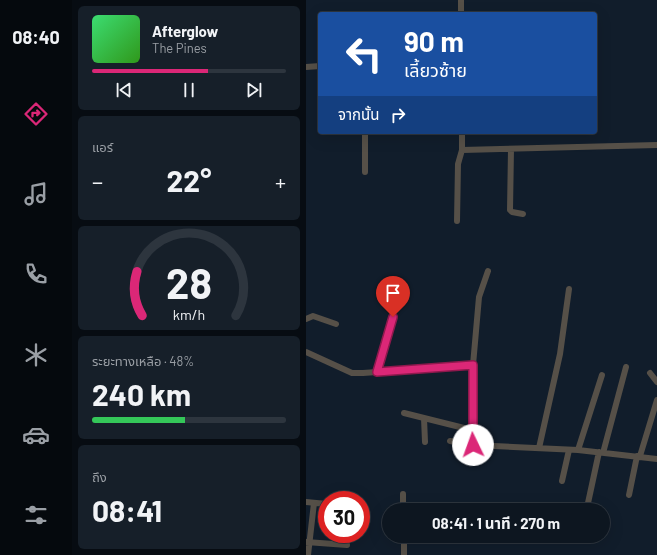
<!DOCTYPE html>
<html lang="th">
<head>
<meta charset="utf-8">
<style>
	body { margin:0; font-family:Barlow,"Noto Sans Thai",sans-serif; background:#161f29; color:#f1f3f6; height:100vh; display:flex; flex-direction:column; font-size:15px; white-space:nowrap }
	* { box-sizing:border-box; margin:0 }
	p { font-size:13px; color:#9a9fa5 }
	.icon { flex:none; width:22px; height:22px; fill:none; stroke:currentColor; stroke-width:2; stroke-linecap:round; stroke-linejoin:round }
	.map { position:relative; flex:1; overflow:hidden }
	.panel { display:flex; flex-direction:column; gap:6px; padding:6px; background:#070c12; width:234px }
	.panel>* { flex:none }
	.top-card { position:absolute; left:12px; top:12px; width:279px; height:122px; border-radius:4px; box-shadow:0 4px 16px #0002,0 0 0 1px #2d353e; background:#1a4fa0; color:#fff; overflow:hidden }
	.speed { position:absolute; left:12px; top:491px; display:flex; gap:8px; font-size:20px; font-weight:700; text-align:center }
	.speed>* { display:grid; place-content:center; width:52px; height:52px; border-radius:50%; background:#0d1620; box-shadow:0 4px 16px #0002,0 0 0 1px #2d353e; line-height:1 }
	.speed .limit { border:6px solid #d22; background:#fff; color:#111 }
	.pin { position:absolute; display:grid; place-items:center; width:34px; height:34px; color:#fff; margin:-41px -17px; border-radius:50% 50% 50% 0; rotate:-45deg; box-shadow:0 0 4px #0007 }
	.pin .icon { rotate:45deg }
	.me { position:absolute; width:44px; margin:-22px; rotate:357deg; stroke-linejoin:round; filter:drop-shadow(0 0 3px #0008) }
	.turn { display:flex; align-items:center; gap:14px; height:84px; padding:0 20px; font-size:18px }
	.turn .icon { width:52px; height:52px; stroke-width:2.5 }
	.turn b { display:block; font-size:28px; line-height:34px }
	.then { display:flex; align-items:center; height:38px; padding:0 20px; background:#0003; gap:8px; font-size:15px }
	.big { font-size:30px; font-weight:700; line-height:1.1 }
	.panel .widget { flex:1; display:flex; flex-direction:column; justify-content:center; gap:6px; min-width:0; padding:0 14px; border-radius:6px; background:#161f29 }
	.panel .dial { align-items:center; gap:0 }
	.dial svg { height:104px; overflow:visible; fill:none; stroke:#2d353e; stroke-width:7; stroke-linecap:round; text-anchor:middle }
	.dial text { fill:#f1f3f6; stroke:none }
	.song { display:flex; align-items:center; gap:12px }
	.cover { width:48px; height:48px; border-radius:6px; background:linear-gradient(135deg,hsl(140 70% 55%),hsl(110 70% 35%)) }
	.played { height:4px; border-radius:2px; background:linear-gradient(90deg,#db2777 60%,#2d353e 60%) }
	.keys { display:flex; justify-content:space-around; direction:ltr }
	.heat { display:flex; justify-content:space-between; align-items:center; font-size:22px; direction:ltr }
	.charge { height:6px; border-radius:3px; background:linear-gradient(90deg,#34c759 48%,#2d353e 0) }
	.trip { position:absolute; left:76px; top:503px; width:228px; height:40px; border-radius:20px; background:#0d1620; box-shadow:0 4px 16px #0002,0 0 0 1px #2d353e; font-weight:700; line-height:40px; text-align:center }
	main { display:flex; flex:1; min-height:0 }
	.tabs { display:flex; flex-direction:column; width:72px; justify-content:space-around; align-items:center; background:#05090d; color:#9a9fa5 }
	.tabs .icon { width:28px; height:28px }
	.tabs .on { color:#db2777 }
	.tabs b { font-size:18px; color:#f1f3f6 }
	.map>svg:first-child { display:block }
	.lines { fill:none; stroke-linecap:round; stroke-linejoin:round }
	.minor { stroke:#565048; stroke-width:6 }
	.route-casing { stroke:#8e194d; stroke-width:10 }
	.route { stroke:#db2777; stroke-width:7 }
</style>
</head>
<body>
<main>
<nav class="tabs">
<b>08:40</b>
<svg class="icon on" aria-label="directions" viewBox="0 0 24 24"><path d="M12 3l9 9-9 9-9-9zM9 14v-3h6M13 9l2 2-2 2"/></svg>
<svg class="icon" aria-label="music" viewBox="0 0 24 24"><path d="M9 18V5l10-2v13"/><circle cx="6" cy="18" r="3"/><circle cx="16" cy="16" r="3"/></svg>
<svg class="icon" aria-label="phone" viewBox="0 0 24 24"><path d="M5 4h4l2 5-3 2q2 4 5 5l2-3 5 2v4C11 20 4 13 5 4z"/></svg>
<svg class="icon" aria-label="climate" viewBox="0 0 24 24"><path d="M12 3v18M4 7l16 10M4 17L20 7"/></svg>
<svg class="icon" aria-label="car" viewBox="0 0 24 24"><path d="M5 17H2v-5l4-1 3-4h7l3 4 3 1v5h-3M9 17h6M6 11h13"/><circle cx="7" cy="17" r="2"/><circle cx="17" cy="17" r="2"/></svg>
<svg class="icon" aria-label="filters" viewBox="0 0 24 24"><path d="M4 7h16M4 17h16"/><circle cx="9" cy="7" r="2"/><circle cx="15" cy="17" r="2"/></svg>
</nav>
<section class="panel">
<div class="widget">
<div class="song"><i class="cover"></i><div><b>Afterglow</b><p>The Pines</p></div></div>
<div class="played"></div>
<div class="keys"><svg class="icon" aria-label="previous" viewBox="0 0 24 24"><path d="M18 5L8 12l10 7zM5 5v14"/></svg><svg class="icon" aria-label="pause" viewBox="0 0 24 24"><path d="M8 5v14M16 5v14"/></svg><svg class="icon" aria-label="next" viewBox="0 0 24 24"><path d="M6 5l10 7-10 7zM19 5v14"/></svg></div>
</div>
<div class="widget"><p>แอร์</p>
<div class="heat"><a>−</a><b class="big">22°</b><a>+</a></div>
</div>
<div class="widget dial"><svg viewBox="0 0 100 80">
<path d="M14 69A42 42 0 1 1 86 69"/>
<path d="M14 69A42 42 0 0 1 10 35" stroke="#db2777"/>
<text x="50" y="56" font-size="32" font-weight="700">28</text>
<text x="50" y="72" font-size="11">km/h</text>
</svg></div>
<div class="widget"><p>ระยะทางเหลือ · 48%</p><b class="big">240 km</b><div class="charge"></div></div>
<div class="widget"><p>ถึง</p><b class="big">08:41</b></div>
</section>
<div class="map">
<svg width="351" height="555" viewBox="0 0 351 555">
	<rect width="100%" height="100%" fill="#111d2b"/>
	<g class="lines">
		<path class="minor" d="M155,0V14
			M0,67L14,66
			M156,132V150L351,145
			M205,149L204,210L206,212L217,214
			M59,172V132
			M151,221L152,164L156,150
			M182,271L173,297L167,365V445L272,450L351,459
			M0,319L7,316L30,324
			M0,352L46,373H57L167,365
			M71,372L94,289
			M344,373L351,382
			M98,413L166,430
			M118,418L119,442
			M144,441L167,445
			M233,448L254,354L263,289
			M272,450L296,375
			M297,453L320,367
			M334,456L351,400
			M256,481L263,450
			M97,494V510
			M323,495L331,456
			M0,502L21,504
			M282,503L293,452
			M98,536V555
			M0,542L41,545
			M2,555L8,503"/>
	</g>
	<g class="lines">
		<g class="route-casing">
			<path id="route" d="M87,317L71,372L167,365V445"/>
		</g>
		<use href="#route" class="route"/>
	</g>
</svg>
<div class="speed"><div class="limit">30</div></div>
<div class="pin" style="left:87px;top:317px;background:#d93025"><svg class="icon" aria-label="arrive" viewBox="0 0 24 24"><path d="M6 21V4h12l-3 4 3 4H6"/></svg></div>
<svg class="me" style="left:167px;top:445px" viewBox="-20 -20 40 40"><circle r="19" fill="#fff"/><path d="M0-13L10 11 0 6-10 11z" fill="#db2777"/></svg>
<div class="trip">08:41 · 1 นาที · 270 m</div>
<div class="top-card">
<div class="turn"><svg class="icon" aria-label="left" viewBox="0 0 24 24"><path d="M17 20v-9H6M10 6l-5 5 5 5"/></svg><div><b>90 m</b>เลี้ยวซ้าย</div></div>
<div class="then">จากนั้น<svg class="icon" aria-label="right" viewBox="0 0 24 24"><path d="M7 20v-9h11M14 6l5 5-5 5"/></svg></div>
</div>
</div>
</main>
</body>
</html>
